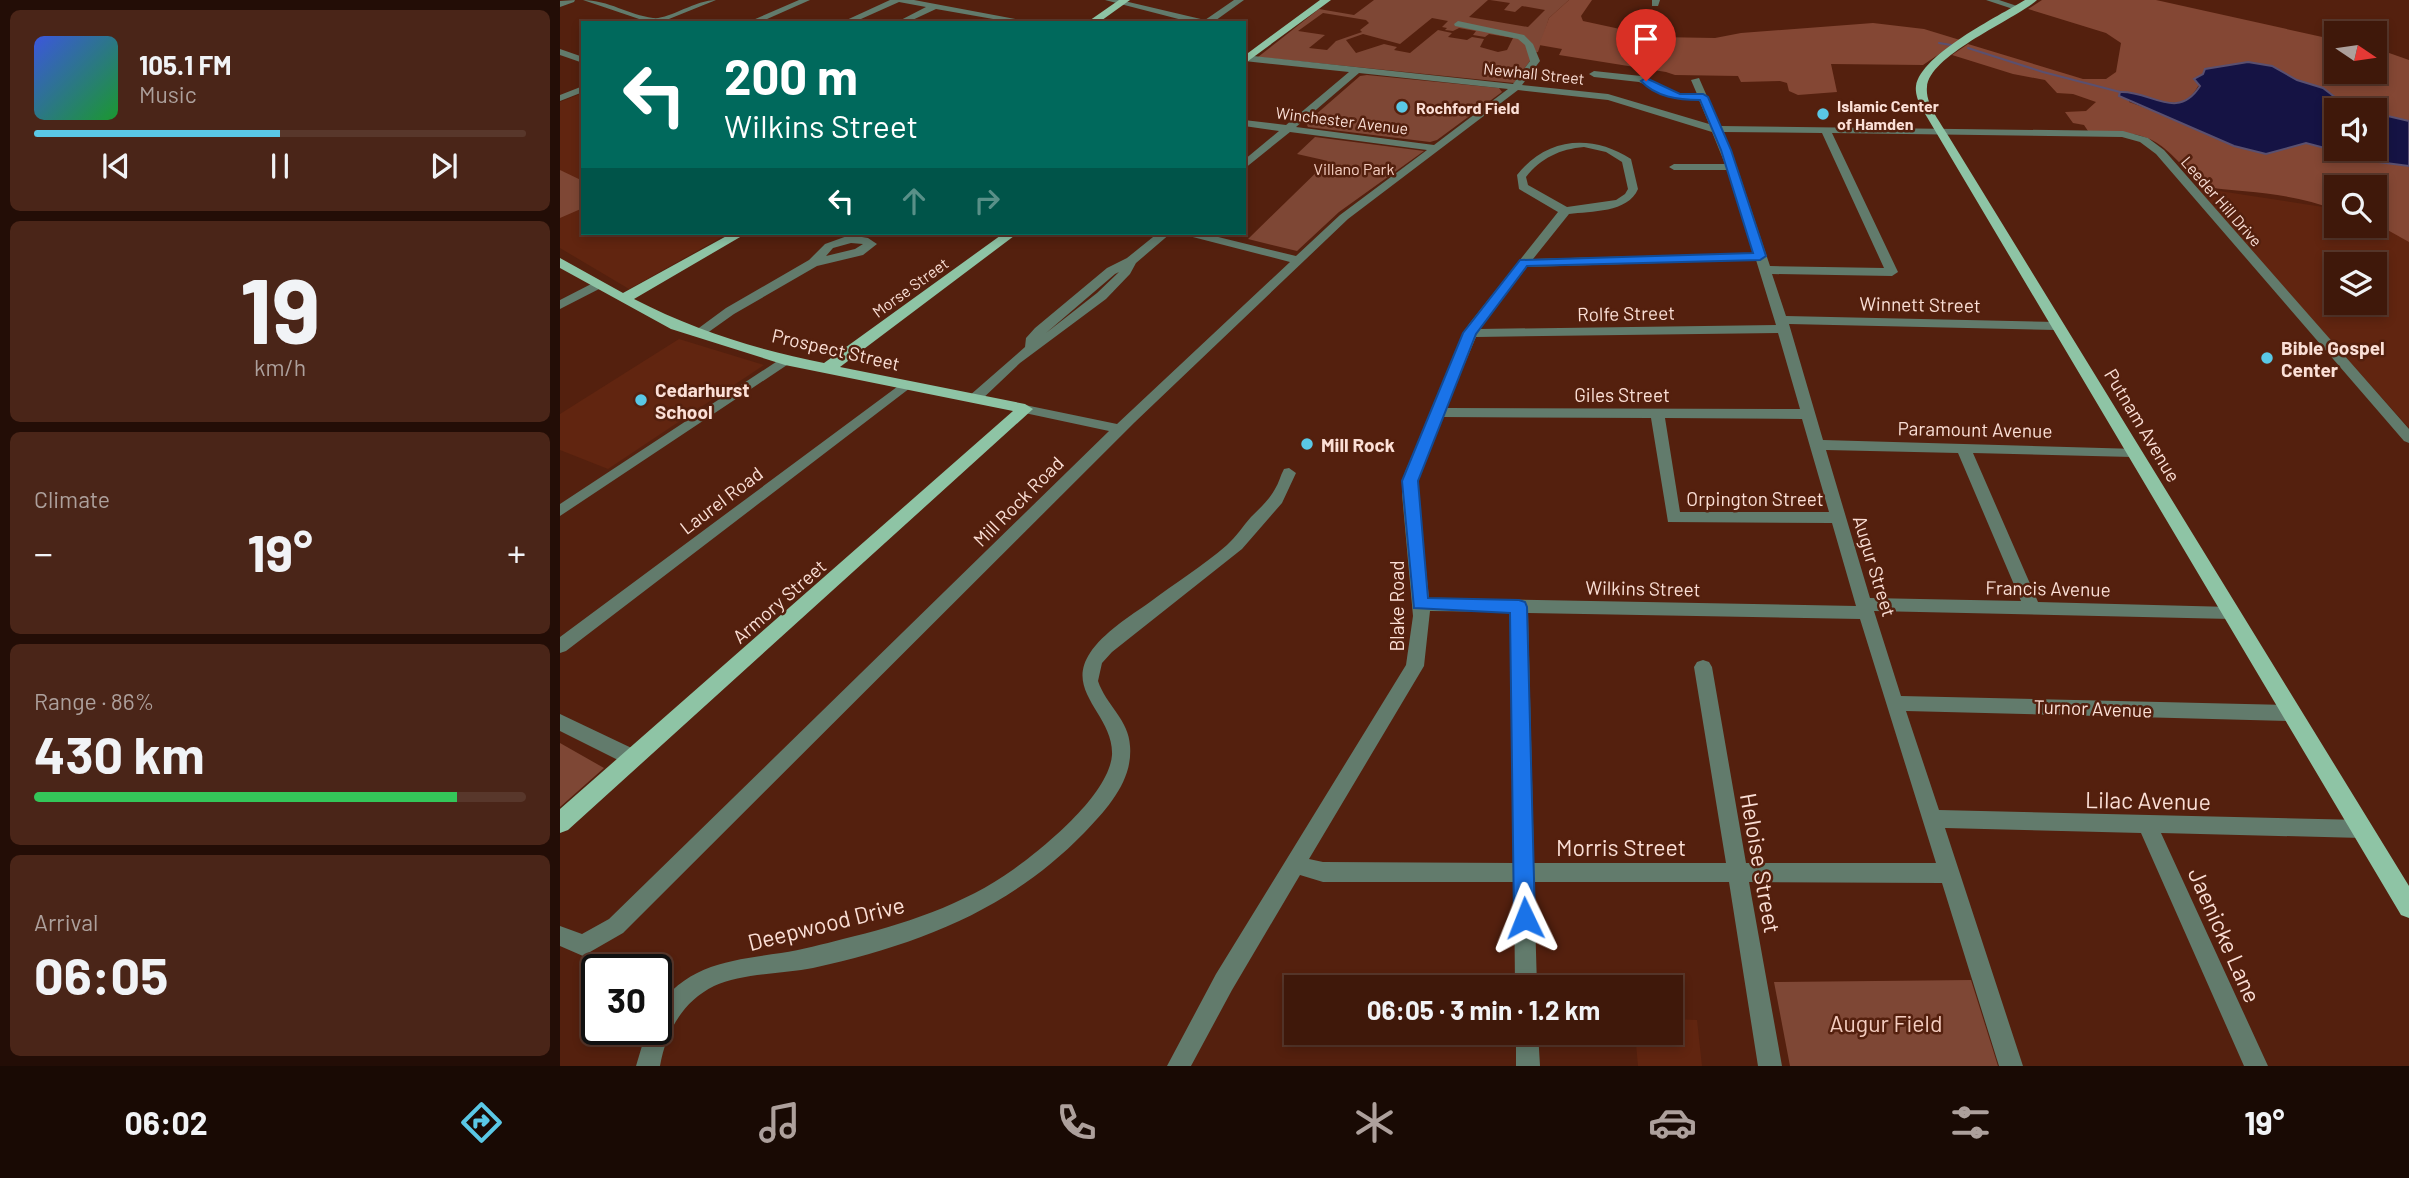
<!DOCTYPE html>
<html lang="en">
<head>
<meta charset="utf-8">
<style>
	body { margin:0; font-family:Barlow,sans-serif; background:#4a2518; color:#f1f3f6; height:100vh; display:flex; flex-direction:column; font-size:26px; white-space:nowrap }
	* { box-sizing:border-box; margin:0 }
	p { font-size:23px; color:#ada09c }
	.icon { flex:none; width:38px; height:38px; fill:none; stroke:currentColor; stroke-width:2; stroke-linecap:round; stroke-linejoin:round }
	.map { position:relative; flex:1; overflow:hidden }
	.details { display:flex; flex-direction:column; gap:10px; padding:10px; background:#230d06; width:560px }
	.details>* { flex:none }
	.guide { position:absolute; left:21px; top:21px; width:665px; height:214px; border-radius:0px; box-shadow:0 4px 10px #0003,0 0 0 2px #58372b; background:#00695c; color:#fff; overflow:hidden }
	.needle { width:46px; rotate:103deg }
	.controls { position:absolute; left:1764px; top:21px; display:grid; gap:14px }
	.controls a { display:grid; place-items:center; width:63px; height:63px; border-radius:0px; background:#3f180a; box-shadow:0 4px 10px #0003,0 0 0 2px #58372b; font-size:35px }
	.speed { position:absolute; left:21px; top:954px; display:flex; gap:14px; font-size:35px; font-weight:700; text-align:center }
	.speed>* { display:grid; place-content:center; width:91px; height:91px; border-radius:50%; background:#3f180a; box-shadow:0 4px 10px #0003,0 0 0 2px #58372b; line-height:1 }
	.speed .limit { border:4px solid #111; border-radius:10px; background:#fff; color:#111 }
	.pin { position:absolute; display:grid; place-items:center; width:60px; height:60px; color:#fff; margin:-72px -30px; border-radius:50% 50% 50% 0; rotate:-45deg; box-shadow:0 0 7px #0007 }
	.pin .icon { rotate:45deg }
	.me { position:absolute; width:77px; margin:-38px; rotate:358deg; stroke-linejoin:round; filter:drop-shadow(0 0 5px #0008) }
	.turn { display:flex; align-items:center; gap:24px; height:147px; padding:0 28px; font-size:32px }
	.turn .icon { width:91px; height:91px; stroke-width:2.5 }
	.turn b { display:block; font-size:49px; line-height:60px }
	.lanes { display:flex; align-items:center; height:66px; padding:0 28px; background:#0003; justify-content:center; gap:35px; direction:ltr }
	.lanes .off { opacity:.35 }
	.big { font-size:52px; font-weight:700; line-height:1.1 }
	.details .tile { flex:1; display:flex; flex-direction:column; justify-content:center; gap:10px; min-width:0; padding:0 24px; border-radius:10px; background:#4a2518 }
	.details .dial { align-items:center; gap:0 }
	.dial b { font-size:91px; line-height:1 }
	.song { display:flex; align-items:center; gap:21px }
	.cover { width:84px; height:84px; border-radius:10px; background:linear-gradient(135deg,hsl(230 70% 55%),hsl(130 70% 35%)) }
	.played { height:7px; border-radius:4px; background:linear-gradient(90deg,#5ac8e6 50%,#58372b 50%) }
	.keys { display:flex; justify-content:space-around; direction:ltr }
	.heat { display:flex; justify-content:space-between; align-items:center; font-size:38px; direction:ltr }
	.charge { height:10px; border-radius:5px; background:linear-gradient(90deg,#34c759 86%,#58372b 0) }
	.trip { position:absolute; left:724px; top:975px; width:399px; height:70px; border-radius:0px; background:#3f180a; box-shadow:0 4px 10px #0003,0 0 0 2px #58372b; font-weight:700; line-height:70px; text-align:center }
	.dock { display:flex; height:112px; justify-content:space-around; align-items:center; background:#190a04; color:#ada09c }
	.dock .icon { width:49px; height:49px }
	.dock .selected { color:#5ac8e6 }
	.dock b { font-size:32px; color:#f1f3f6 }
	main { display:flex; flex:1; min-height:0 }
	.map>svg:first-child { display:block }
	.built { fill:#612510; fill-rule:evenodd }
	.green { fill:#7e4735; fill-rule:evenodd }
	.forest { fill:#844734 }
	.water { fill:#151344; stroke:#5a5070; stroke-width:2 }
	.lines { fill:none; stroke-linecap:round; stroke-linejoin:round }
	.stream { stroke:#5a5070; stroke-width:2 }
	.minor { fill:#627b6c; fill-rule:evenodd }
	.major { fill:#8ec4a5; fill-rule:evenodd }
	.route { fill:#1a73e8; stroke:#114b97; stroke-width:2 }
	.poi-dot { fill:#5ac8e6; stroke:#54200e; stroke-width:2.5 }
	.labels { text-anchor:middle; dominant-baseline:central; stroke-width:5; stroke-linejoin:round; paint-order:stroke }
	.far-street-label { font-size:16px; fill:#fbdfd6; stroke:#54200e }
	.far-poi-label { font-size:16px; font-weight:bold; fill:#fbdfd6; stroke:#54200e; text-anchor:start }
	.far-park-label { font-size:16px; fill:#f4cdc0; stroke:#54200e }
	.street-label { font-size:19px; fill:#fbdfd6; stroke:#54200e }
	.poi-label { font-size:19px; font-weight:bold; fill:#fbdfd6; stroke:#54200e; text-anchor:start }
	.near-street-label { font-size:23px; fill:#fbdfd6; stroke:#54200e }
	.near-park-label { font-size:23px; fill:#f4cdc0; stroke:#54200e }
</style>
</head>
<body>
<main>
<section class="details">
<div class="tile">
<div class="song"><i class="cover"></i><div><b>105.1 FM</b><p>Music</p></div></div>
<div class="played"></div>
<div class="keys"><svg class="icon" aria-label="previous" viewBox="0 0 24 24"><path d="M18 5L8 12l10 7zM5 5v14"/></svg><svg class="icon" aria-label="pause" viewBox="0 0 24 24"><path d="M8 5v14M16 5v14"/></svg><svg class="icon" aria-label="next" viewBox="0 0 24 24"><path d="M6 5l10 7-10 7zM19 5v14"/></svg></div>
</div>
<div class="tile dial"><b>19</b><p>km/h</p></div>
<div class="tile"><p>Climate</p>
<div class="heat"><a>−</a><b class="big">19°</b><a>+</a></div>
</div>
<div class="tile"><p>Range · 86%</p><b class="big">430 km</b><div class="charge"></div></div>
<div class="tile"><p>Arrival</p><b class="big">06:05</b></div>
</section>
<div class="map">
<svg width="1849" height="1066" viewBox="0 0 1849 1066">
	<rect width="100%" height="100%" fill="#54200e"/>
	<path class="built" d="M23,93V233H169L69,289L0,248V102Z
		M1633,187L1776,209V226H1815V215L1849,234V428ZM1776,264H1815V303H1776Z
		M119,339L204,365L48,469L0,450V414Z
		M1111,1019L1137,1020L1142,1066H1078L1075,1033L1111,1032Z"/>
	<path class="green" d="M814,0H928L909,17L968,27L985,10L962,6L955,12L944,10L950,3L930,0H1009L989,18L978,52L971,53L972,58L954,83L698,57L759,9L794,15ZM763,13L806,20L809,23L800,30L802,32L776,41L767,50L749,48L765,35L738,31ZM872,18L888,21L882,27L887,28L885,30L893,31L899,28L916,31L913,35L925,37L929,34L953,38L947,50L938,52L920,47L924,39L912,37L907,40L888,37L892,33L878,30L850,53L834,50L837,47L824,44L796,53L786,40L803,34L840,44Z
		M807,75L939,88L942,92L877,140L870,142L748,127L746,123L800,76Z
		M755,137L864,151L779,212L737,251L688,239L768,161L737,154Z
		M0,170L23,181V208L0,218Z
		M0,743L44,768L0,807Z
		M1411,980L1438,1066H1230L1214,982Z"/>
	<path class="forest" d="M1009,0H1032L1021,16L1023,21L1097,37L1155,38L1181,33L1313,23L1364,29L1400,40L1363,65L1271,64L1277,92L1238,95L1229,91L1227,83L1220,81L1181,82L1178,76L1115,75L1106,72L999,55L1002,49L979,45L989,18Z
		M1482,0H1596L1776,40V72H1815V48L1849,60V121L1815,113V110H1803L1776,98L1763,88L1737,80L1712,66L1688,62L1645,69C1631,116 1607,104 1570,92L1569,102L1622,121L1674,146L1706,154L1746,143L1818,162L1849,166V242L1815,223V187H1776V210C1734,193 1687,192 1642,187C1597,138 1596,132 1528,131L1524,125L1513,123L1505,112L1526,111L1536,102L1513,94L1497,93L1485,80L1453,74L1392,55L1408,44L1523,79H1546L1556,72L1561,43L1546,33L1468,9Z"/>
	<path class="water" d="M1688,62L1712,66L1737,80L1763,88L1776,98L1805,110H1776V149H1815V113L1849,121V166L1818,162L1746,143L1706,154L1674,146L1559,96L1560,92C1590,90 1617,122 1640,86L1634,79L1643,74L1645,69Z"/>
	<g class="lines">
		<path class="stream" d="M1379,43L1391,45
			M1408,48L1483,72L1560,92"/>
		<path class="minor" d="M15,0L14,2L0,7V1Z
			M23,0C48,0 69,15 93,18C108,20 135,0 156,0L104,21L105,23H91Z
			M239,0H250L198,23H186Z
			M330,0H354L476,23H456L376,9L346,23H335L366,7L339,2L292,23H280Z
			M545,0H560L645,20L674,0H684L652,23H634Z
			M1092,0H1100L1098,6H1092Z
			M1426,0H1439L1463,8L1459,11Z
			M898,21L964,35L973,44L980,61L962,85L1048,94L1149,124L1139,100L1116,99L1079,82L1034,77L1029,74L1034,71L1081,76L1121,94H1137L1131,80L1139,78L1160,126L1563,131L1588,138L1604,150L1849,429V443L1844,441L1596,154L1580,142L1562,137L1272,133L1338,272L1332,276L1212,274L1226,316L1497,322L1503,326L1497,330L1229,324L1263,440L1577,449L1579,452L1577,455L1572,457L1413,453L1478,602L1671,607L1677,608L1679,613L1677,618L1671,619L1314,611L1341,696L1731,705L1737,708L1740,713L1737,718L1731,721L1346,711L1379,810L1802,820L1809,823L1812,829L1809,835L1802,838L1601,833L1708,1066H1684L1581,833L1385,828L1463,1066H1439L1382,883L1189,882L1222,1066H1198L1169,882H974L977,987H955L954,882H763L740,875L672,990L631,1066H607L656,974L846,665L853,616L842,494L845,472L909,324L998,212L959,189L957,175C987,137 1032,134 1071,159L1078,189C1068,213 1031,211 1009,214L973,259L1193,253L1168,170H1114L1109,167L1114,164H1165L1152,132L1048,100L958,90L788,219L575,422L63,933L23,956L0,946V926L22,934L49,919L549,431L460,412L458,409L460,406L465,405L557,424L730,262L625,235L623,233H642L736,256L780,215L867,150L730,132L684,169V160L719,131L684,126V120L726,125L789,72L684,61V55L953,84L970,61L965,45L958,39L895,26L894,24ZM799,73L948,89L874,145L736,127ZM1163,132L1262,133L1324,268L1210,266L1177,167ZM1024,147L1046,152L1062,162L1068,189L1065,194L1056,200L1007,207L968,185L966,177C981,158 1000,149 1024,147ZM1196,260L1216,325L919,329L967,267ZM1218,333L1240,409L886,408L916,337ZM883,417L1091,418L1108,522L1272,523L1296,606L869,598L857,486L859,472ZM1105,418L1242,419L1269,512H1120ZM1266,450L1398,453L1461,601L1310,598ZM870,611L951,612L954,863L763,862L749,859L864,666ZM968,613L1300,619L1376,863H1186L1152,667L1149,662L1143,660L1137,662L1134,667L1166,863H974Z
			M0,49L23,57V63L0,55Z
			M23,86V92L0,101V95Z
			M598,233H611L576,263L570,274L546,299L460,363L419,402H409L407,399L409,396L465,347L466,338L475,328L547,268L567,258ZM559,272L537,293L486,333L555,274Z
			M290,235L308,238L317,244L303,255L257,266L174,314L143,336H133L132,333L166,308L249,260L265,244ZM291,243L303,244L295,249L266,256L273,248Z
			M37,281L43,285L41,288L0,309V300Z
			M225,356L230,357V363L0,516V504Z
			M345,381L352,385L350,388L6,651L0,653V637Z
			M729,468L736,473L722,503L682,549L552,652L542,663L538,681C546,705 569,720 570,746C573,781 547,809 524,833C448,911 357,945 253,968C223,974 181,973 154,986C122,1002 106,1032 100,1066H76L87,1029H96V1010C126,964 172,960 221,953C242,950 263,944 283,939C342,925 404,905 454,869C485,847 549,794 552,755C554,715 504,692 530,653C543,633 570,616 590,602C615,583 643,566 667,545C676,537 683,526 691,517C700,508 709,500 715,489C719,483 720,476 724,469Z
			M0,714L80,752L82,758L80,764L73,766L66,764L0,731Z
			M956,1032H978L980,1066H956Z"/>
		<path class="major" d="M559,0H570L538,23H526Z
			M760,0H771L684,64V56Z
			M1465,0H1477C1454,20 1369,55 1367,87C1365,104 1381,123 1389,137L1849,886V918L1841,915L1361,107C1358,101 1355,93 1356,86C1361,54 1439,16 1465,0Z
			M172,233H187L74,299C134,330 198,350 264,363L444,233H458L280,367L465,404L473,409L8,830L0,833V809L453,411L225,365L111,329L0,268V258L63,293Z"/>
	</g>
	<path class="route" d="M1086,78L1120,94H1143L1148,97L1171,150L1206,256L1200,260L967,266L916,334L858,481L868,598L959,600L965,602L967,607L975,918L972,925L965,928L957,925L954,918L950,613L854,608L842,481L903,333L960,260L1193,253L1161,150L1140,100C1118,100 1096,97 1081,81Z"/>
	<g class="poi-dot">
		<circle cx="842" cy="107" r="7"/>
		<circle cx="1263" cy="114" r="7"/>
		<circle cx="1707" cy="358" r="7"/>
		<circle cx="81" cy="400" r="7"/>
		<circle cx="747" cy="444" r="7"/>
	</g>
	<g class="labels">
		<g class="far-street-label">
			<text transform="translate(974 73) rotate(6)">Newhall Street</text>
			<text transform="translate(782 120) rotate(7)">Winchester Avenue</text>
			<text transform="translate(1662 201) rotate(49)">Leeder Hill Drive</text>
			<text transform="translate(350 287) rotate(-36)">Morse Street</text>
		</g>
		<g class="far-poi-label">
			<text x="1277" y="105">Islamic Center<tspan x="1277" dy="18">of Hamden</tspan></text>
			<text x="856" y="107">Rochford Field</text>
		</g>
		<g class="far-park-label">
			<text x="794" y="168">Villano Park</text>
		</g>
		<g class="street-label">
			<text transform="translate(1360 304) rotate(1)">Winnett Street</text>
			<text transform="translate(1066 313) rotate(-1)">Rolfe Street</text>
			<text transform="translate(276 349) rotate(13)">Prospect Street</text>
			<text x="1062" y="394">Giles Street</text>
			<text transform="translate(1583 425) rotate(59)">Putnam Avenue</text>
			<text transform="translate(1415 429) rotate(1)">Paramount Avenue</text>
			<text x="1195" y="498">Orpington Street</text>
			<text transform="translate(161 500) rotate(-37)">Laurel Road</text>
			<text transform="translate(458 501) rotate(-45)">Mill Rock Road</text>
			<text transform="translate(1315 566) rotate(73)">Augur Street</text>
			<text transform="translate(1083 588) rotate(1)">Wilkins Street</text>
			<text transform="translate(1488 588) rotate(1)">Francis Avenue</text>
			<text transform="translate(219 601) rotate(-41)">Armory Street</text>
			<text transform="translate(836 606) rotate(-90)">Blake Road</text>
			<text transform="translate(1533 708) rotate(2)">Turnor Avenue</text>
		</g>
		<g class="poi-label">
			<text x="1721" y="347">Bible Gospel<tspan x="1721" dy="22">Center</tspan></text>
			<text x="95" y="389">Cedarhurst<tspan x="95" dy="22">School</tspan></text>
			<text x="761" y="444">Mill Rock</text>
		</g>
		<g class="near-street-label">
			<text transform="translate(1588 800) rotate(1)">Lilac Avenue</text>
			<text x="1061" y="847">Morris Street</text>
			<text transform="translate(1201 863) rotate(80)">Heloise Street</text>
			<text transform="translate(266 923) rotate(-14)">Deepwood Drive</text>
			<text transform="translate(1665 935) rotate(66)">Jaenicke Lane</text>
		</g>
		<g class="near-park-label">
			<text x="1326" y="1023">Augur Field</text>
		</g>
	</g>
</svg>
<div class="controls">
<a><svg class="needle" viewBox="-14 -14 28 28"><path d="M0-13l5 13h-10z" fill="#e53935"/><path d="M0 13l5-13h-10z" fill="#ada09c"/></svg></a>
<a><svg class="icon" aria-label="sound" viewBox="0 0 24 24"><path d="M4 9h4l5-4v14l-5-4H4zM17 9q2 3 0 6"/></svg></a>
<a><svg class="icon" aria-label="search" viewBox="0 0 24 24"><circle cx="10" cy="10" r="6"/><path d="M15 15l6 6"/></svg></a>
<a><svg class="icon" aria-label="layers" viewBox="0 0 24 24"><path d="M12 4l9 5-9 5-9-5zM3 14l9 5 9-5"/></svg></a>
</div>
<div class="speed"><div class="limit">30</div></div>
<div class="pin" style="left:1086px;top:81px;background:#d93025"><svg class="icon" aria-label="arrive" viewBox="0 0 24 24"><path d="M6 21V4h12l-3 4 3 4H6"/></svg></div>
<svg class="me" style="left:965px;top:918px" viewBox="-20 -20 40 40"><path d="M0-17L14 15 0 8-14 15z" fill="#1a73e8" stroke="#fff" stroke-width="4"/></svg>
<div class="trip">06:05 · 3 min · 1.2 km</div>
<div class="guide">
<div class="turn"><svg class="icon" aria-label="left" viewBox="0 0 24 24"><path d="M17 20v-9H6M10 6l-5 5 5 5"/></svg><div><b>200 m</b>Wilkins Street</div></div>
<div class="lanes"><svg class="icon" aria-label="left" viewBox="0 0 24 24"><path d="M17 20v-9H6M10 6l-5 5 5 5"/></svg><svg class="icon off" aria-label="ahead" viewBox="0 0 24 24"><path d="M12 20V5M6 11l6-6 6 6"/></svg><svg class="icon off" aria-label="right" viewBox="0 0 24 24"><path d="M7 20v-9h11M14 6l5 5-5 5"/></svg></div>
</div>
</div>
</main>
<nav class="dock">
<b>06:02</b>
<svg class="icon selected" aria-label="directions" viewBox="0 0 24 24"><path d="M12 3l9 9-9 9-9-9zM9 14v-3h6M13 9l2 2-2 2"/></svg>
<svg class="icon" aria-label="music" viewBox="0 0 24 24"><path d="M9 18V5l10-2v13"/><circle cx="6" cy="18" r="3"/><circle cx="16" cy="16" r="3"/></svg>
<svg class="icon" aria-label="phone" viewBox="0 0 24 24"><path d="M5 4h4l2 5-3 2q2 4 5 5l2-3 5 2v4C11 20 4 13 5 4z"/></svg>
<svg class="icon" aria-label="climate" viewBox="0 0 24 24"><path d="M12 3v18M4 7l16 10M4 17L20 7"/></svg>
<svg class="icon" aria-label="car" viewBox="0 0 24 24"><path d="M5 17H2v-5l4-1 3-4h7l3 4 3 1v5h-3M9 17h6M6 11h13"/><circle cx="7" cy="17" r="2"/><circle cx="17" cy="17" r="2"/></svg>
<svg class="icon" aria-label="filters" viewBox="0 0 24 24"><path d="M4 7h16M4 17h16"/><circle cx="9" cy="7" r="2"/><circle cx="15" cy="17" r="2"/></svg>
<b>19°</b>
</nav>
</body>
</html>
